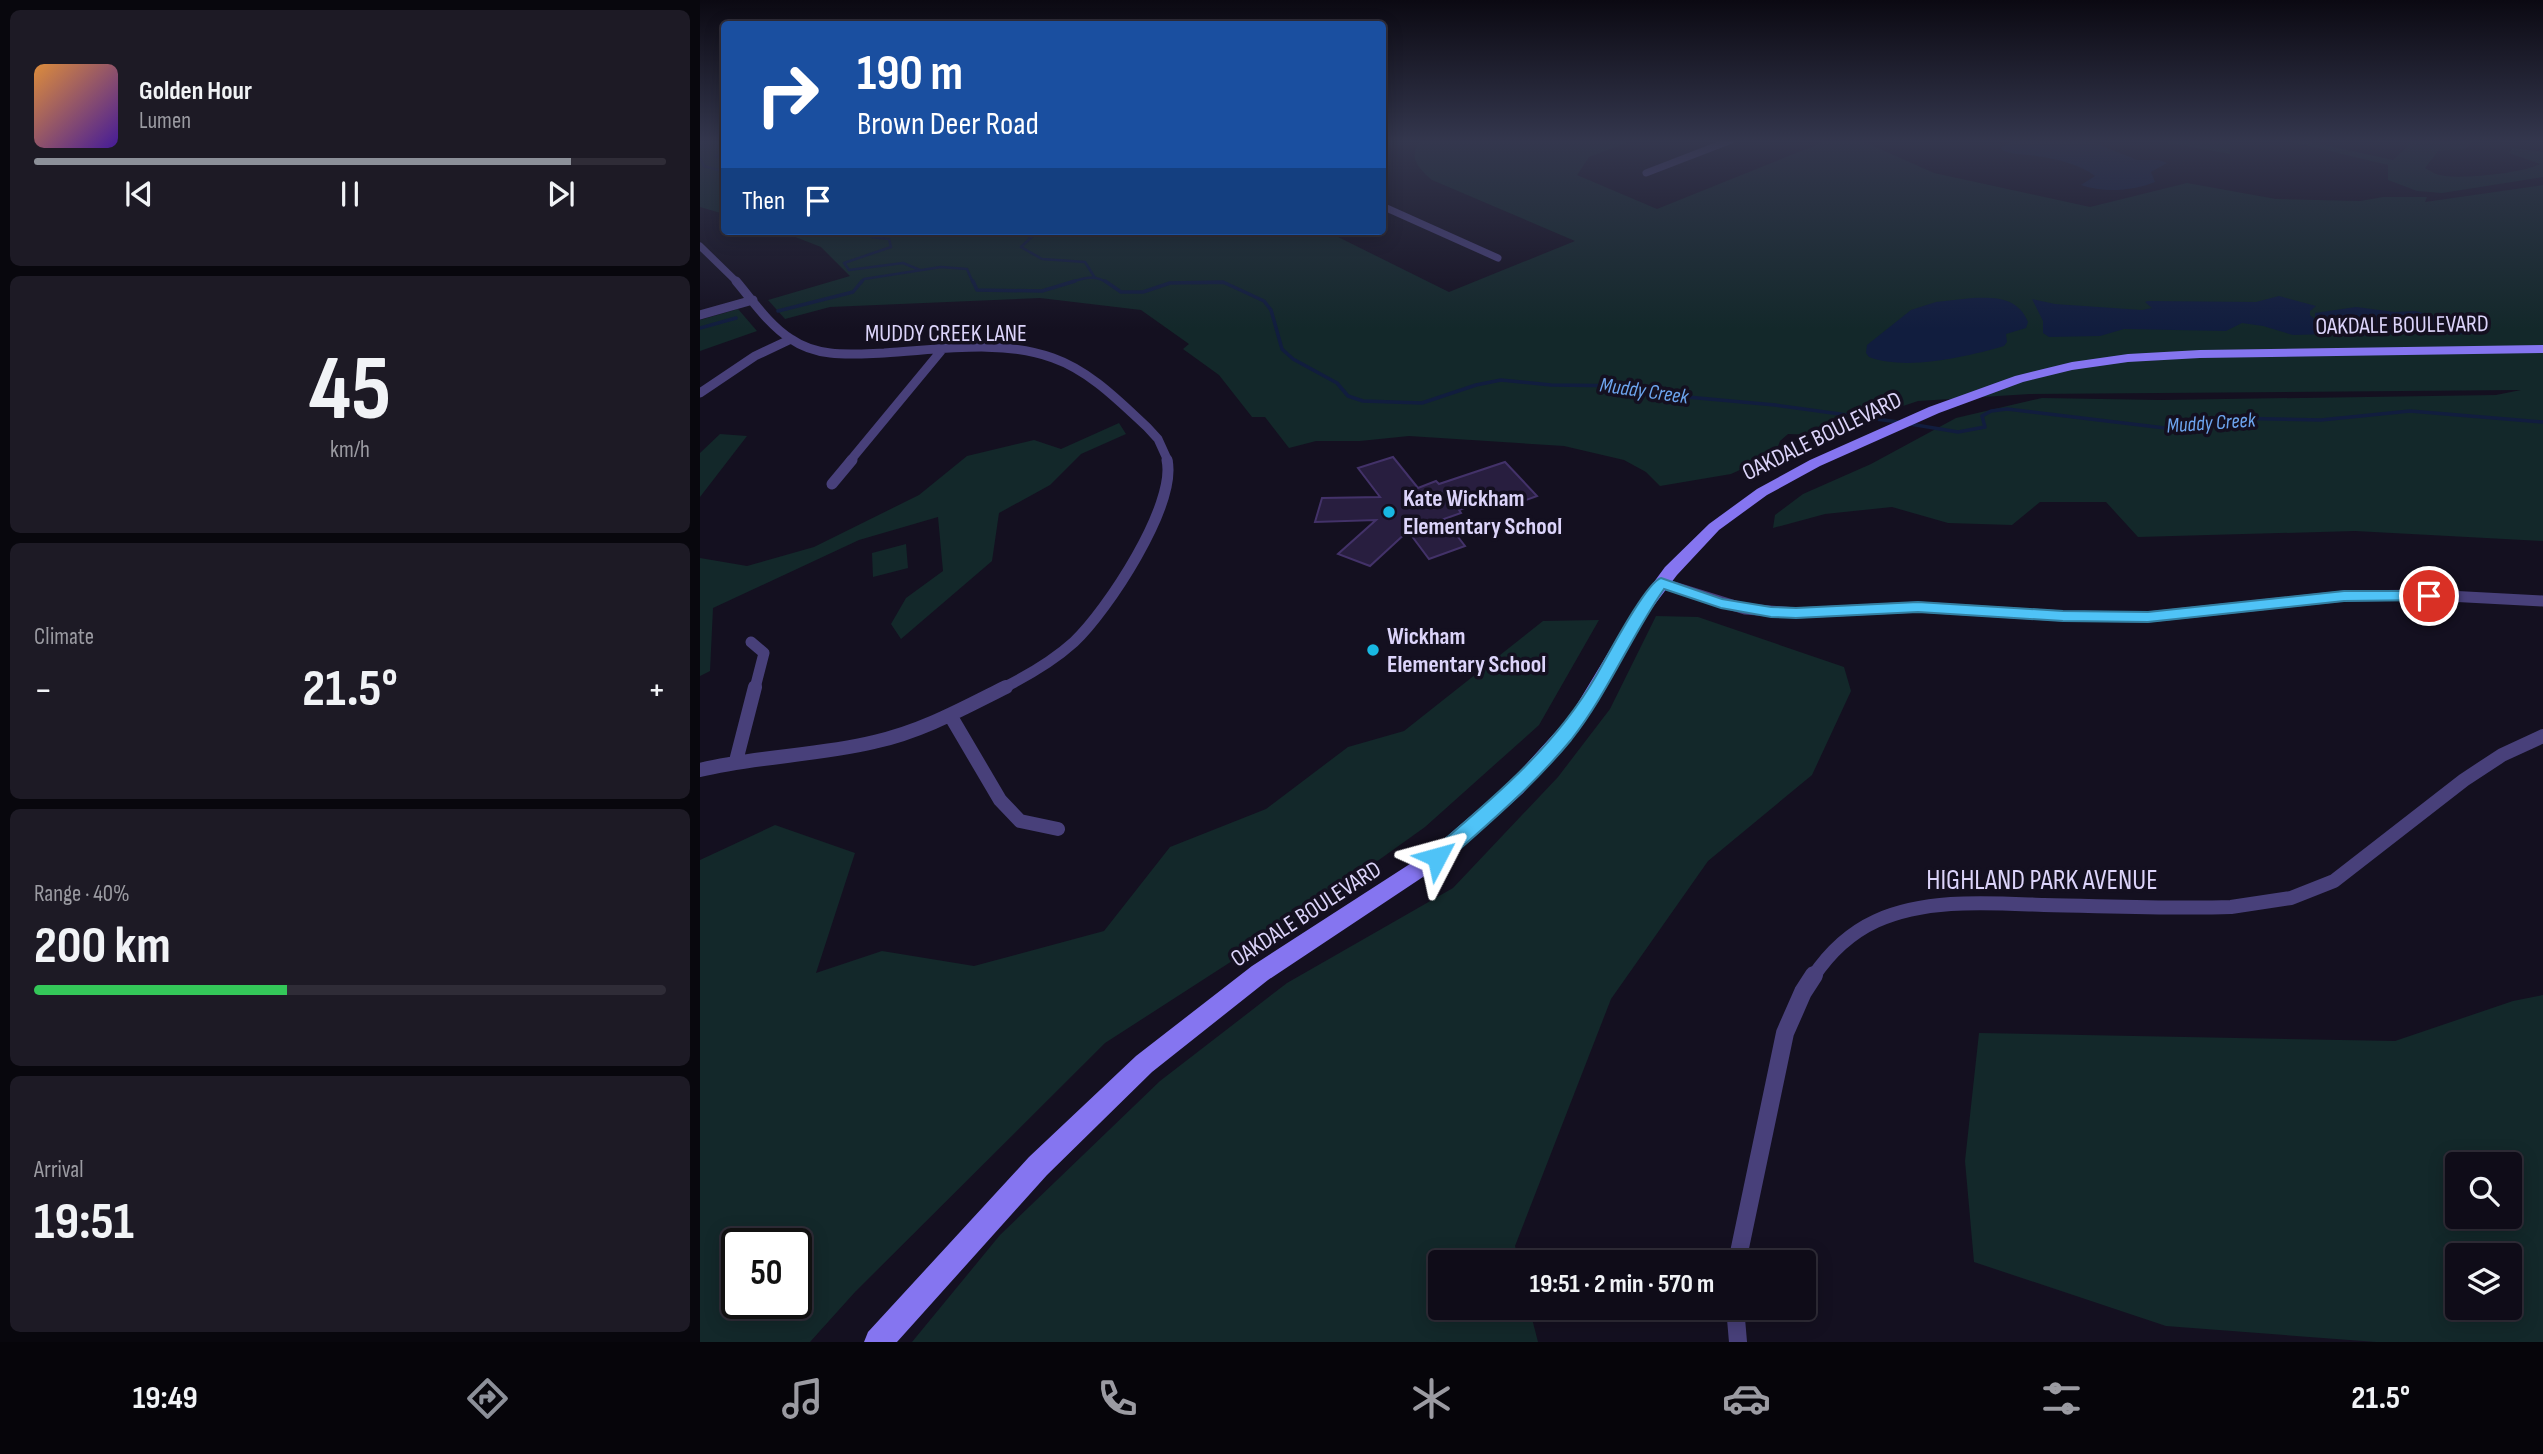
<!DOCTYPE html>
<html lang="en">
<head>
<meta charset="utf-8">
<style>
	body { margin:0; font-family:"Sofia Sans Condensed",sans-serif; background:#1d1a25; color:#f1f3f6; height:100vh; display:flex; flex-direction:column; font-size:26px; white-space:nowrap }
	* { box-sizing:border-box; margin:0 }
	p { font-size:23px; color:#9b9ba2 }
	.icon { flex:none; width:38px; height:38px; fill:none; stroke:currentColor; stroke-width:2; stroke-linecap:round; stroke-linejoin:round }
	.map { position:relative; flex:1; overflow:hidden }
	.panel { display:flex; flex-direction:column; gap:10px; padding:10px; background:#08070d; width:700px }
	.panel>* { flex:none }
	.guide { position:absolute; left:21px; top:21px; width:665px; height:214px; border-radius:7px; box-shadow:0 4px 18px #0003,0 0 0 2px #2f2c37; background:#1a4fa0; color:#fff; overflow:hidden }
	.tools { position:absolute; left:1745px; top:1152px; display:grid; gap:14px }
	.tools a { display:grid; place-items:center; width:77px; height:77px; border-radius:7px; background:#0f0c18; box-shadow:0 4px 18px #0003,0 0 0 2px #2f2c37; font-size:35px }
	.speed { position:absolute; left:21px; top:1228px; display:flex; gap:14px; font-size:35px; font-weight:700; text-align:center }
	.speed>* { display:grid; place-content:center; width:91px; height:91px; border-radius:50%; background:#0f0c18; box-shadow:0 4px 18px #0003,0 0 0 2px #2f2c37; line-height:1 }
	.speed .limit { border:4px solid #111; border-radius:10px; background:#fff; color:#111 }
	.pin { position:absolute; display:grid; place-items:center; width:60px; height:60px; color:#fff; margin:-30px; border:4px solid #fff; border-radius:50%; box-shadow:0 2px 7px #0007 }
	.me { position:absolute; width:77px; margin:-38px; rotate:51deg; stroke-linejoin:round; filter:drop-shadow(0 0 5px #0008) }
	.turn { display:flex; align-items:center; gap:24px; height:147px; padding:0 21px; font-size:32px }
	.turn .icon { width:91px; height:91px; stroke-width:2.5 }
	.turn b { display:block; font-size:49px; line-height:60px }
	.then { display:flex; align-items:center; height:66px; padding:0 21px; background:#0003; gap:14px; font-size:26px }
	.big { font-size:52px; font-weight:700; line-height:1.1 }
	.panel .card { flex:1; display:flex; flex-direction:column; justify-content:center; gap:10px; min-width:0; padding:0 24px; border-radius:10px; background:#1d1a25 }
	.panel .dial { align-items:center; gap:0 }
	.dial b { font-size:91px; line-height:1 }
	.song { display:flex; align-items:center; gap:21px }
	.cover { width:84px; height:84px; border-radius:10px; background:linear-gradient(135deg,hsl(30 70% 55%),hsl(260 70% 35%)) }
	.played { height:7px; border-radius:4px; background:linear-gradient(90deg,#8c9099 85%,#2f2c37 85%) }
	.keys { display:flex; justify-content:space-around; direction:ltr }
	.heat { display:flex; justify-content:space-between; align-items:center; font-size:38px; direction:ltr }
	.charge { height:10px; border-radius:5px; background:linear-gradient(90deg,#34c759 40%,#2f2c37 0) }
	.trip { position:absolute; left:728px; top:1250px; width:388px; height:70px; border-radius:7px; background:#0f0c18; box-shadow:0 4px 18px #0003,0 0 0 2px #2f2c37; font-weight:700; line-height:70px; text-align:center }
	.menu { display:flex; height:112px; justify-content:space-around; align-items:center; background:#06050a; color:#9b9ba2 }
	.menu .icon { width:49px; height:49px }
	.menu .active { color:#8c9099 }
	.menu b { font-size:32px; color:#f1f3f6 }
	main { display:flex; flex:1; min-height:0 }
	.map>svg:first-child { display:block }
	.green { fill:#13282a; fill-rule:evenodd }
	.water { fill:#111d3e }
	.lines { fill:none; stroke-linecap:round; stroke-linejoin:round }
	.stream-far1 { stroke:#111d3e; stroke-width:2.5 }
	.stream { stroke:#111d3e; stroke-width:3.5 }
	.building { fill:#281e3f; stroke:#433269; stroke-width:2 }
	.street-far4 { stroke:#48407a; stroke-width:7 }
	.street-far3 { stroke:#48407a; stroke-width:9 }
	.street-far2 { stroke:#48407a; stroke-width:11 }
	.street-far1 { stroke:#48407a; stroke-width:14 }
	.street { stroke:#48407a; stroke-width:18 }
	.secondary { fill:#8575f0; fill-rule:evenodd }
	.route { fill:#4fc3f7; stroke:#337fa1; stroke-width:2 }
	.poi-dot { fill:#18b8e2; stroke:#141020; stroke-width:2.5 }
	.labels { text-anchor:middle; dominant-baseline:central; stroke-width:7; stroke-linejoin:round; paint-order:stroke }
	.far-water-label { font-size:21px; font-style:italic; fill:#6da5ef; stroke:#141020 }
	.street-label { font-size:24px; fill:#dcd4fa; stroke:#141020 }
	.poi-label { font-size:24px; font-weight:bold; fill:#dcd4fa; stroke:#141020; text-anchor:start }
	.near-street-label { font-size:28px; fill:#dcd4fa; stroke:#141020 }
</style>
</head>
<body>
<main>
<section class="panel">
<div class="card">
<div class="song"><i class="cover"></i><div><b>Golden Hour</b><p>Lumen</p></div></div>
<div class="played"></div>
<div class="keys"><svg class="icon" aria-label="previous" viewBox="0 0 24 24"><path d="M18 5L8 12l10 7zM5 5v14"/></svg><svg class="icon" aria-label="pause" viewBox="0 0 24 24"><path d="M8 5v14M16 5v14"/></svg><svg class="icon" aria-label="next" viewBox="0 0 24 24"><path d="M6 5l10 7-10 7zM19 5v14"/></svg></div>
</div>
<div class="card dial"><b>45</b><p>km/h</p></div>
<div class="card"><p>Climate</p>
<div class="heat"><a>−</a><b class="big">21.5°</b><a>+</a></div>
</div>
<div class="card"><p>Range · 40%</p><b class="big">200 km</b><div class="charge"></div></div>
<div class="card"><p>Arrival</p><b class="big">19:51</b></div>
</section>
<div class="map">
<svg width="1843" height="1342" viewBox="0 0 1843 1342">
	<rect width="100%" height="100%" fill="#141020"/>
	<path class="green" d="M0,141H24V214L0,207Z
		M720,141H932L889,157L877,175L957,209L1126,141H1162L1234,173L1390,207L1487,183L1576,199L1660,201L1683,197H1727L1725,202L1843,185V541L1655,531L1438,537L1406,502H1340L1312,525L1248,523L1192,507L1125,514L1073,528L1075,515L1103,494L1171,464L1256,418L1342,398L1460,400L1796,395L1821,390L1330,394L1218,401L1185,412L1164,426L1148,425L1117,435L1088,434L1080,441L1075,454L1031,474L960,486L946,472L924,460L864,446L709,436L660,441H616L589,448L565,417H552L519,375L483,349L489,344L441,310L340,298L130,307L85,319L68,300L150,276L121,247L80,231H626L749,292L875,241L732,180C718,168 708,157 720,141Z
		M1458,141H1533L1530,143V154Z
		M1588,141H1606L1693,160L1710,144L1708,141H1772L1766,149L1738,151L1725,168C1730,171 1735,174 1740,175C1758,180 1824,173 1840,164L1809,153L1813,148L1843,152V177L1742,193L1717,191L1688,180V165Z
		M38,309L57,331L0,351V320Z
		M419,423L426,434L381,454L350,485L299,513L292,561L201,639L191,624L206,598L243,571L238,517L159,540L13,608L10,671L0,676V558L47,566L114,547L219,495L267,456L334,440L361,449Z
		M20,434L47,436L0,497V453Z
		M206,544L208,568L173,577L172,553Z
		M956,616L998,617L1144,667L1151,691L1112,775L1008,861L911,999L815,1246L819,1262H740V1307H829L838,1342H212L300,1235L460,1081L587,983L753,888L858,777L910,709Z
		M899,620L839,725L725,827L588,925L405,1043L155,1292L110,1342H0V860L75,825L155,853L116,973L182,951L274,966L404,931L470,847L566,809L648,747L704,731L843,621ZM37,1244H96V1304H37Z
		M1843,995V1342H1676L1466,1326L1274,1262L1265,1161L1279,1033L1695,1041L1813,1001ZM1757,1164H1810V1216H1757ZM1757,1255H1810V1307H1757Z"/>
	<path class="water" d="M1313,141H1390L1437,160H1459L1467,163L1451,172L1455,182C1433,191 1403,193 1381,185L1395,176C1379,164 1357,159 1337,156C1325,154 1310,156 1300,148Z
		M1579,296L1616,306L1610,311V315L1631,334L1593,335L1563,326L1542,323L1526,331L1424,329L1400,336L1349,337L1343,333V321L1332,299L1355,304L1442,310L1452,308L1445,302L1448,301L1556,302Z
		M1272,298C1295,297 1318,297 1328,322L1326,328L1306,334L1307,342L1304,346C1266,357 1206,371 1169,357L1166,353L1167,345L1211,310L1236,302Z
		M1656,307L1695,312L1715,311L1776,325L1780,329L1779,332C1760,337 1743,332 1725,330C1717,330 1710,332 1703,333C1676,337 1634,339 1615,317V313Z"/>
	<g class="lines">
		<path class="stream-far1" d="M24,151L16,156L24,157
			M0,158L4,166L18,170L24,168
			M171,231L172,237L189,239L191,247L144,263L149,270L203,263L220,270
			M338,231L321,247L342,259L385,262L395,278
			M161,283L164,279L241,267L267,269L273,283
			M369,283C383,278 395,274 408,283
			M491,283H524"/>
		<path class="stream" d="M273,281L277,290L342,291L375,281
			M405,281L421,292H443L470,283L523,282L564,301L571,310L582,349L593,359L637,383L648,396L663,401L722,403L776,385L801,380L851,385L938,386L976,396L1075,405L1198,422
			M78,311L153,292L162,281
			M0,328L36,318
			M1210,424L1258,432L1285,427L1282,416L1291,411L1307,409L1465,428L1517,418L1621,420L1710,411L1843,422"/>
	</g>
	<path class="building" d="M693,457L718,488L736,481L739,484L805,462L837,496L804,508L794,498L759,510L761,513L744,519L765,546L729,559L708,531L670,566L638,554L676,520L615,522L622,498L680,497L658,468Z"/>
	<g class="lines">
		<path class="street-far4" d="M946,173L1029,141
			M682,206L798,258
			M0,246L38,283"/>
		<path class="street-far3" d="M36,281C53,301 69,325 91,339C118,358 152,354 184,353C238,350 301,339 353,358C390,371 419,401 447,427L458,439L468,461
			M0,315L53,300
			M0,393L55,356L89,340
			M150,461L241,351"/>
		<path class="street-far2" d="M132,484L152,460
			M961,583L1045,609L1096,613L1218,607L1363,616L1448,617L1644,596L1729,595L1843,601
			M51,642L64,653L55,688
			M303,688C329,675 353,661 374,642C407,611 477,505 467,460"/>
		<path class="street-far1" d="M250,715L300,800L320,821L358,829
			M36,761L55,687
			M0,770C57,756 116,756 174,742C221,732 264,708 306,687
			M1113,977C1129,953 1150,933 1176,921C1227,898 1289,903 1344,905C1406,906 1469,909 1531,907L1591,898L1634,881L1764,780L1802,755L1843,736"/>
		<path class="street" d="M1037,1262L1085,1033L1103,992L1114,975
			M1035,1307L1038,1342"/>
		<path class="secondary" d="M1843,345V353L1500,358L1428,362L1372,370L1323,382L1239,413L1120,466L1067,495L1019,530L977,575L949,612L882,726L823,793L744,863L568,980L452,1072L347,1175L197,1342H164L168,1332L329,1157L436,1056L552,966L730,851L809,783L870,716L937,605L965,567L1009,524L1057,489L1110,460L1229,407L1315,376L1372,362L1428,354L1500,350Z"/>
	</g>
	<linearGradient id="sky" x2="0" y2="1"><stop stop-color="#0b0912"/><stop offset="0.43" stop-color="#34374e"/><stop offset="1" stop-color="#34374e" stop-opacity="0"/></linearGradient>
	<rect width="1843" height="329" fill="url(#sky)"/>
	<path class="route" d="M961,578L1022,599L1071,607L1096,608L1218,602L1363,611L1448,612L1644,591H1729L1736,596L1729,600L1644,601L1448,622L1363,621L1218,612L1096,618L1071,617L1021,608L964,589C930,638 908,693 871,740C833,786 788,824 744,863L737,865L730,863L728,857L730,852C792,799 855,747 896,676C906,659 946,582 961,578Z"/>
	<g class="poi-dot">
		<circle cx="689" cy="512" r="7"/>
		<circle cx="673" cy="650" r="7"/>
	</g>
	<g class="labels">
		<g class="far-water-label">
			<text transform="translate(944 391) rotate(8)">Muddy Creek</text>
			<text transform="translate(1511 423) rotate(-4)">Muddy Creek</text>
		</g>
		<g class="street-label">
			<text transform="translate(1702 325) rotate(-1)">OAKDALE BOULEVARD</text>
			<text x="246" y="333">MUDDY CREEK LANE</text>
			<text transform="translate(1122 436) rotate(-26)">OAKDALE BOULEVARD</text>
			<text transform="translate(606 914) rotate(-33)">OAKDALE BOULEVARD</text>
		</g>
		<g class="poi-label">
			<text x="703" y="498">Kate Wickham<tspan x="703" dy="28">Elementary School</tspan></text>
			<text x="687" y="636">Wickham<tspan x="687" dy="28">Elementary School</tspan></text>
		</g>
		<g class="near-street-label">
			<text x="1342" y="880">HIGHLAND PARK AVENUE</text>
		</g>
	</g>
</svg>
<div class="tools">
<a><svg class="icon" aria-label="search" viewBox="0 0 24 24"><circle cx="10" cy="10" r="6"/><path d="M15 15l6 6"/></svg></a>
<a><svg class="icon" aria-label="layers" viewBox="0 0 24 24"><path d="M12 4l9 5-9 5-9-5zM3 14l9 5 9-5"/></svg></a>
</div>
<div class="speed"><div class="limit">50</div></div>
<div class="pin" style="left:1729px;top:596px;background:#d93025"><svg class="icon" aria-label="arrive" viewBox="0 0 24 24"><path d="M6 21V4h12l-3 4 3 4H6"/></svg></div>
<svg class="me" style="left:737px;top:857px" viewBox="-20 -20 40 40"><path d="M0-17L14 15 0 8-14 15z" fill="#4fc3f7" stroke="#fff" stroke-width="4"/></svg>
<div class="trip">19:51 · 2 min · 570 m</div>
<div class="guide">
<div class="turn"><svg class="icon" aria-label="right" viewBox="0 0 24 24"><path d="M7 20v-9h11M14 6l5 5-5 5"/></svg><div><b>190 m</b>Brown Deer Road</div></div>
<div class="then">Then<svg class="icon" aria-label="arrive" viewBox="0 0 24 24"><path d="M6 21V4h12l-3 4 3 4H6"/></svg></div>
</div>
</div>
</main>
<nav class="menu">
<b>19:49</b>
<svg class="icon active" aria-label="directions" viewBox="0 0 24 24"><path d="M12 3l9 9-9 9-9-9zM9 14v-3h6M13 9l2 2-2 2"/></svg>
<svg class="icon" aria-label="music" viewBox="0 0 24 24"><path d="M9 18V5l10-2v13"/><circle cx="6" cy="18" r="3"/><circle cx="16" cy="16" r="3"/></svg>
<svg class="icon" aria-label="phone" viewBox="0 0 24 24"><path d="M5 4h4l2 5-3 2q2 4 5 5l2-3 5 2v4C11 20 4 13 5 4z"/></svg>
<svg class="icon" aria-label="climate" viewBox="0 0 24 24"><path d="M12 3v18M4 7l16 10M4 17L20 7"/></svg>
<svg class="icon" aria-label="car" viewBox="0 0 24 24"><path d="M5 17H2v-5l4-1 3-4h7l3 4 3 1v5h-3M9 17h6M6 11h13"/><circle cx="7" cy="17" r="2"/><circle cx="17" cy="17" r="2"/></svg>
<svg class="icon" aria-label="filters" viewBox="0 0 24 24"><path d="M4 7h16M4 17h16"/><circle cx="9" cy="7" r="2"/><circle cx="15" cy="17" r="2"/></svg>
<b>21.5°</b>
</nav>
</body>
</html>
